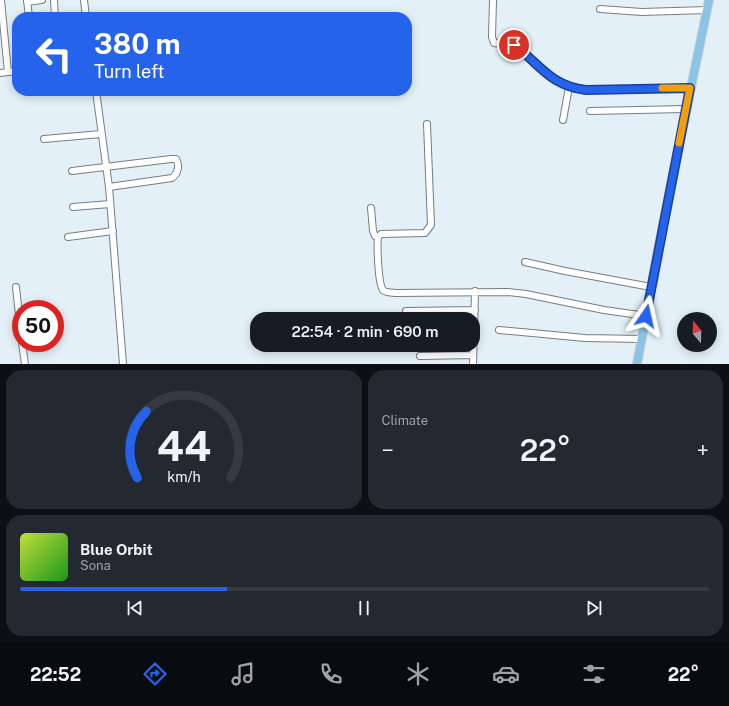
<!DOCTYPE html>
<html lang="en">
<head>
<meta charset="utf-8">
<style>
	body { margin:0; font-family:"Public Sans",sans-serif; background:#242831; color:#f1f3f6; height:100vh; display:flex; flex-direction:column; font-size:15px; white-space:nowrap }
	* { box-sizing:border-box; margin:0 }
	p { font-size:13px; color:#9ea1a6 }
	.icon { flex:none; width:22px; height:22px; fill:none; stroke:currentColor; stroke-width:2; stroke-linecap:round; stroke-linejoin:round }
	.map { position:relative; height:364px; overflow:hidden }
	.details { display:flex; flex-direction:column; gap:6px; padding:6px; background:#0d0f14; flex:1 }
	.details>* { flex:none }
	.guide { position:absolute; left:12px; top:12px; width:400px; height:84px; border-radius:16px; box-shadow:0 2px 10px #0003; background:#2563eb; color:#fff; overflow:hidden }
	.needle { width:26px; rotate:341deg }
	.fabs { position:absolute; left:677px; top:312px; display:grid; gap:8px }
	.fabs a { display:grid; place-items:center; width:40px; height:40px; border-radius:50%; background:#171b24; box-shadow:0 2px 10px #0003; font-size:20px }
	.speed { position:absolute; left:12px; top:300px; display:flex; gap:8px; font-size:20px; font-weight:700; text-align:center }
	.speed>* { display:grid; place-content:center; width:52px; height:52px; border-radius:50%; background:#171b24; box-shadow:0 2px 10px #0003; line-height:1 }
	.speed .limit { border:6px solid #d22; background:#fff; color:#111 }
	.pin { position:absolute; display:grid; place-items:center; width:34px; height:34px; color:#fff; margin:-17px; border:2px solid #fff; border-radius:50%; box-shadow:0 1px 4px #0007 }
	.me { position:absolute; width:44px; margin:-22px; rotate:11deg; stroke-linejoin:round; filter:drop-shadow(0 0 3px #0008) }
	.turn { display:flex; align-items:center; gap:14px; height:84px; padding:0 16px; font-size:18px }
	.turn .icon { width:52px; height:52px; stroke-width:2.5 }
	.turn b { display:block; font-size:28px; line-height:34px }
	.big { font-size:30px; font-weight:600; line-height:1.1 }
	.details .tile { flex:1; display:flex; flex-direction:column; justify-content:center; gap:6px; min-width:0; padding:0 14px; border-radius:16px; background:#242831 }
	.details .dial { align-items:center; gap:0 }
	.dial svg { height:104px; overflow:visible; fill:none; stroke:#363941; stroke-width:7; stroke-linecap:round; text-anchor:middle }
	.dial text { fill:#f1f3f6; stroke:none }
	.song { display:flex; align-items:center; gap:12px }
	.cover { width:48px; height:48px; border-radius:6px; background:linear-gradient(135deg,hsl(70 70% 55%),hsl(120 70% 35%)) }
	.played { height:4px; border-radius:2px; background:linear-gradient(90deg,#2563eb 30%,#363941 30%) }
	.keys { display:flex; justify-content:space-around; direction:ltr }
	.heat { display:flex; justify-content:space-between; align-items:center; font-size:22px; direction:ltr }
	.details .tiles { flex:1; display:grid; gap:6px; grid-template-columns:1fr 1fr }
	.tile:last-child { grid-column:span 2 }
	.trip { position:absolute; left:250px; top:312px; width:230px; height:40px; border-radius:16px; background:#171b24; box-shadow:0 2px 10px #0003; font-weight:600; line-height:40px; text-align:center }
	.tab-bar { display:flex; height:64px; justify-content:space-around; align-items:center; background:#090b0e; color:#9ea1a6 }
	.tab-bar .icon { width:28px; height:28px }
	.tab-bar .current { color:#2563eb }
	.tab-bar b { font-size:18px; color:#f1f3f6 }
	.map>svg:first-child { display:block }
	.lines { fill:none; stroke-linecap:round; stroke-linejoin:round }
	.minor-casing { stroke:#737d84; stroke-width:8 }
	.major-casing { stroke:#cecfd0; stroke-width:10 }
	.minor { stroke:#fff; stroke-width:6 }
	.major { stroke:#8cc4e6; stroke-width:8 }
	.route-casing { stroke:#184099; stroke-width:10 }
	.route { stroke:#2563eb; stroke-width:7 }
	.slow { stroke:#f59e0b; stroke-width:7 }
</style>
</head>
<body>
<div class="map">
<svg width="729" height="364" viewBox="0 0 729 364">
	<rect width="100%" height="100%" fill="#e4f0f8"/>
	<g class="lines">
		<g class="minor-casing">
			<path id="minor" d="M1,0L8,72
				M27,0L29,17
				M54,0L55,17
				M84,0L86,17
				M493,0L492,37L494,43L514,45L547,74L571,88L586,90L690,88
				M27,2L42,0
				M600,9L642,12L707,10
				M0,73L17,71
				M96,91L109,187L123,364
				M590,111L686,109
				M563,120L569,87
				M427,124L431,225L425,233L381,234L378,237C377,245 378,284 383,290C385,293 391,292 395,293L508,292L526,294L604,310L646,316
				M44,139L101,134
				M72,171L171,159H176C180,165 178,174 172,178L109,187
				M73,207L110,204
				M371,208L373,231L375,236L378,237
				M68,237L113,231
				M525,262L565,271L651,287
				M16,287L21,334
				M406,311L475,310
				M499,330L585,338L642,339
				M22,343L25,364
				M420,356L473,355
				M473,364L475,291"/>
		</g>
		<g class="major-casing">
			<path id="major" d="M637,364L664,219L709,0"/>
		</g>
		<use href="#minor" class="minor"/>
		<use href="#major" class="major"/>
	</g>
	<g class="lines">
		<g class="route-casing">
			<path id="route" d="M514,45C540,64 550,86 586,90L690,88L646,316"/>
		</g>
		<use href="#route" class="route"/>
		<path class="slow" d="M662,88H690L679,143"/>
	</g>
</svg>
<div class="fabs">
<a><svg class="needle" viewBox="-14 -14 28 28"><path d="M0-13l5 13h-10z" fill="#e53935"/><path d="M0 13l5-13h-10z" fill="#9ea1a6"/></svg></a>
</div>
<div class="speed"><div class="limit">50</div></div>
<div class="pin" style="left:514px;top:45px;background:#d93025"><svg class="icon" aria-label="arrive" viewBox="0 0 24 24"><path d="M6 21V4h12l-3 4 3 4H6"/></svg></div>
<svg class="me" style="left:646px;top:316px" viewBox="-20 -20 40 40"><path d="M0-17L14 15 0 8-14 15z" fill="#2563eb" stroke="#fff" stroke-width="4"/></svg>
<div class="trip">22:54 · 2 min · 690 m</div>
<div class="guide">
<div class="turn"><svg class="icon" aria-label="left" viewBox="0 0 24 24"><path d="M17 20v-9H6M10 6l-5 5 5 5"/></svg><div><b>380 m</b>Turn left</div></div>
</div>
</div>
<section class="details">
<div class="tiles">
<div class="tile dial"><svg viewBox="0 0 100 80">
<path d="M14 69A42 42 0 1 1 86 69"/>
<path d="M14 69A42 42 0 0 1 21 18" stroke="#2563eb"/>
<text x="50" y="56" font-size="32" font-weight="700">44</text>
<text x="50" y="72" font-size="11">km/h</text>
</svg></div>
<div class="tile"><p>Climate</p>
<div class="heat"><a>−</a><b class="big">22°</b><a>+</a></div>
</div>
<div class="tile">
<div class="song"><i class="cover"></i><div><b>Blue Orbit</b><p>Sona</p></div></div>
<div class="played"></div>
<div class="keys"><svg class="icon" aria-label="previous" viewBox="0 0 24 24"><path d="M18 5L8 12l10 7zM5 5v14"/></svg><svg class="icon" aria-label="pause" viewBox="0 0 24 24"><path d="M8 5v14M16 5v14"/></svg><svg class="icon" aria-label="next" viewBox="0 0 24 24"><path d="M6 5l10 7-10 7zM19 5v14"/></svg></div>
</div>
</div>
</section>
<nav class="tab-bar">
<b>22:52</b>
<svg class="icon current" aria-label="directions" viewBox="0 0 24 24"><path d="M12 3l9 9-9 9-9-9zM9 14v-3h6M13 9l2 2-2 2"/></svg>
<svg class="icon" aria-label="music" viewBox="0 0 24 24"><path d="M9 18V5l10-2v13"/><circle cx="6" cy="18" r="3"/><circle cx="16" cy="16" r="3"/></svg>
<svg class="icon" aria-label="phone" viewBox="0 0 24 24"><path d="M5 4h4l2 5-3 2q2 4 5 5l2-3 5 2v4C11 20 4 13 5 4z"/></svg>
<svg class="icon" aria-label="climate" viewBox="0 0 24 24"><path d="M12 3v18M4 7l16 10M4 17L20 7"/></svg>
<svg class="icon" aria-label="car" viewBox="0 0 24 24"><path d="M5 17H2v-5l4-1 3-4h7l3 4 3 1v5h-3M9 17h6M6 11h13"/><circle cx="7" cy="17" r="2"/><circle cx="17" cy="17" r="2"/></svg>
<svg class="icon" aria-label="filters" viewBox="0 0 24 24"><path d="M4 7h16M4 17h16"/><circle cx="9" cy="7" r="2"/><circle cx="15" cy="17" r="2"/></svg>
<b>22°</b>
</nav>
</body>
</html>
